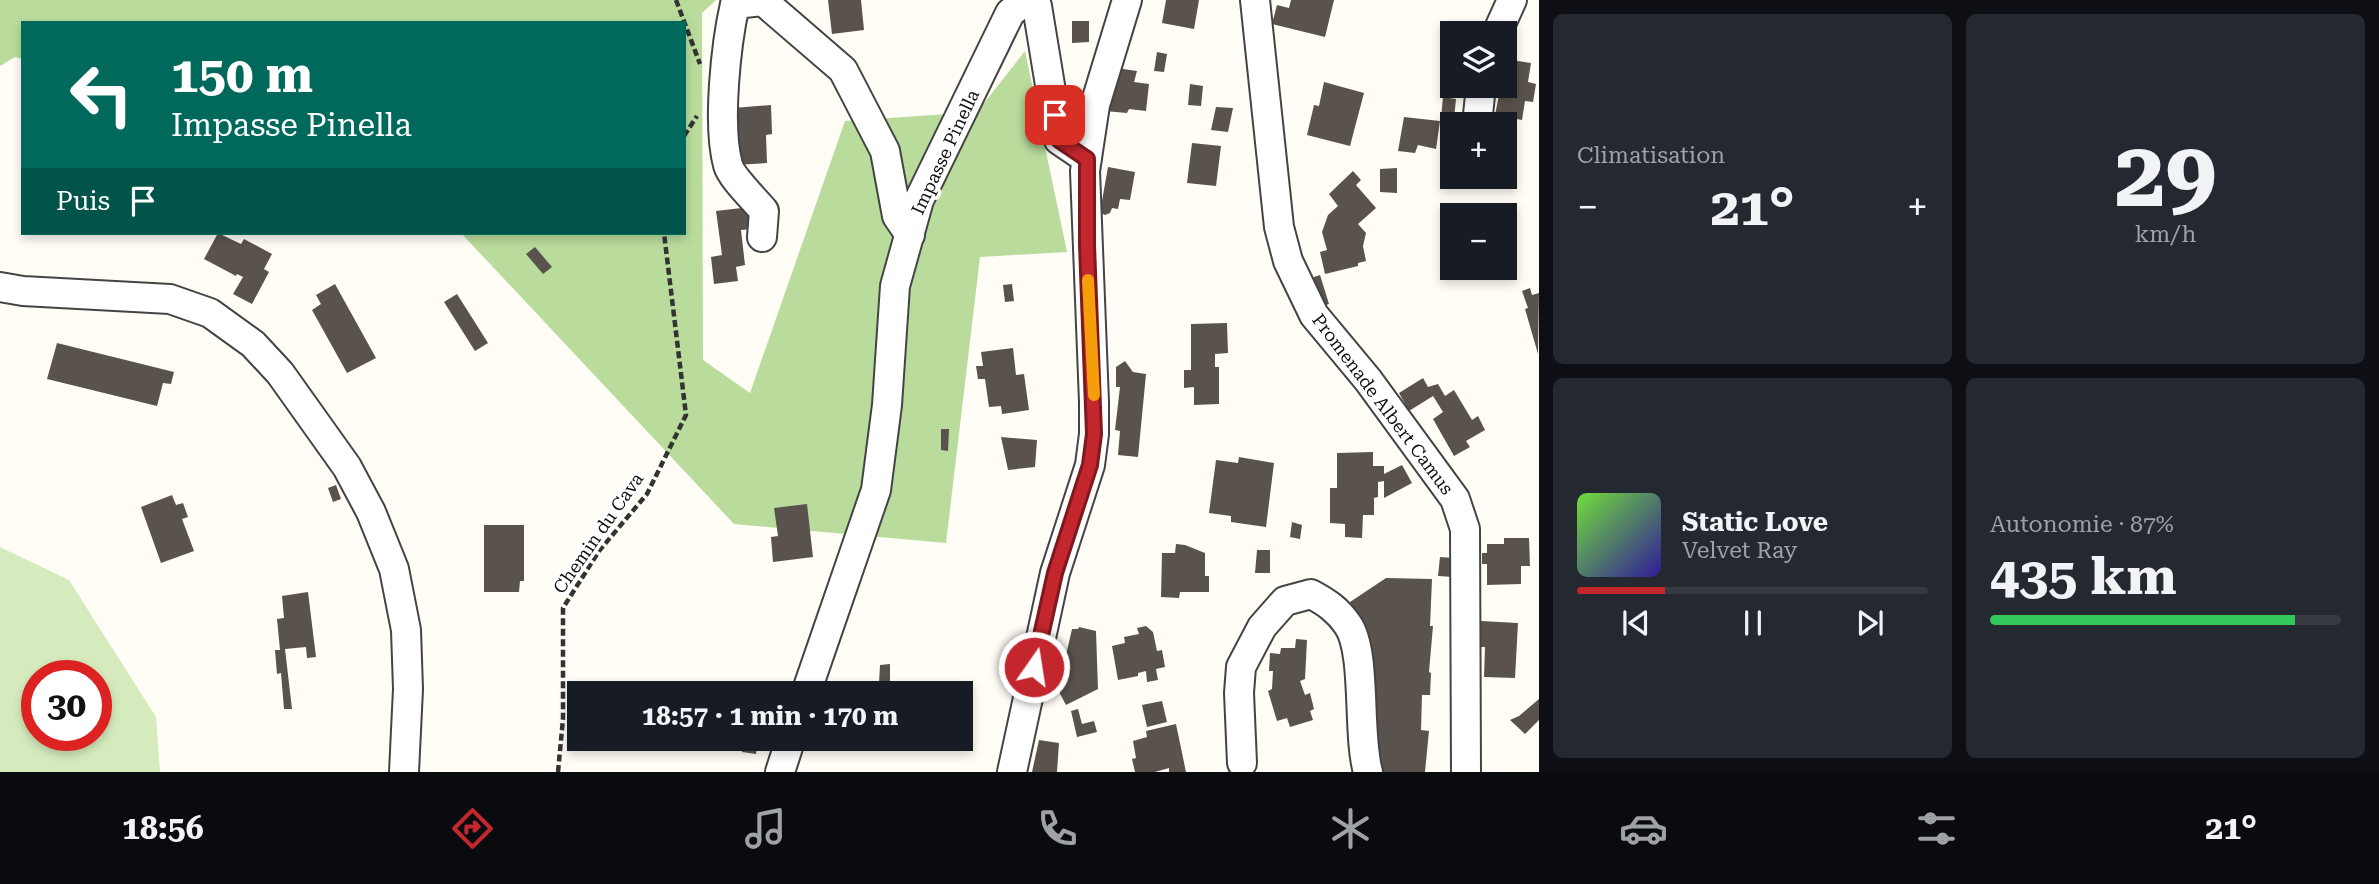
<!DOCTYPE html>
<html lang="fr">
<head>
<meta charset="utf-8">
<style>
	body { margin:0; font-family:"Roboto Serif",serif; background:#242831; color:#f1f3f6; height:100vh; display:flex; flex-direction:column; font-size:26px; white-space:nowrap }
	* { box-sizing:border-box; margin:0 }
	p { font-size:23px; color:#9ea1a6 }
	.icon { flex:none; width:38px; height:38px; fill:none; stroke:currentColor; stroke-width:2; stroke-linecap:round; stroke-linejoin:round }
	.map { position:relative; flex:1; overflow:hidden }
	.drawer { display:flex; flex-direction:column; gap:14px; padding:14px; background:#0d0f14; width:840px }
	.drawer>* { flex:none }
	.hud { position:absolute; left:21px; top:21px; width:665px; height:214px; border-radius:0px; box-shadow:0 4px 10px #0003; background:#00695c; color:#fff; overflow:hidden }
	.tools { position:absolute; left:1440px; top:21px; display:grid; gap:14px }
	.tools a { display:grid; place-items:center; width:77px; height:77px; border-radius:0px; background:#171b24; box-shadow:0 4px 10px #0003; font-size:35px }
	.speed { position:absolute; left:21px; top:660px; display:flex; gap:14px; font-size:35px; font-weight:700; text-align:center }
	.speed>* { display:grid; place-content:center; width:91px; height:91px; border-radius:50%; background:#171b24; box-shadow:0 4px 10px #0003; line-height:1 }
	.speed .limit { border:10px solid #d22; background:#fff; color:#111 }
	.pin { position:absolute; display:grid; place-items:center; width:60px; height:60px; color:#fff; margin:-30px; border-radius:14px; box-shadow:0 4px 10px #0006 }
	.me { position:absolute; width:77px; margin:-38px; rotate:13deg; stroke-linejoin:round; filter:drop-shadow(0 0 5px #0008) }
	.turn { display:flex; align-items:center; gap:24px; height:147px; padding:0 35px; font-size:32px }
	.turn .icon { width:91px; height:91px; stroke-width:2.5 }
	.turn b { display:block; font-size:49px; line-height:60px }
	.then { display:flex; align-items:center; height:66px; padding:0 35px; background:#0003; gap:14px; font-size:26px }
	.big { font-size:52px; font-weight:700; line-height:1.1 }
	.drawer .tile { flex:1; display:flex; flex-direction:column; justify-content:center; gap:10px; min-width:0; padding:0 24px; border-radius:10px; background:#242831 }
	.drawer .dial { align-items:center; gap:0 }
	.dial b { font-size:91px; line-height:1 }
	.song { display:flex; align-items:center; gap:21px }
	.cover { width:84px; height:84px; border-radius:10px; background:linear-gradient(135deg,hsl(100 70% 55%),hsl(250 70% 35%)) }
	.played { height:7px; border-radius:4px; background:linear-gradient(90deg,#c4262e 25%,#363941 25%) }
	.keys { display:flex; justify-content:space-around; direction:ltr }
	.heat { display:flex; justify-content:space-between; align-items:center; font-size:38px; direction:ltr }
	.charge { height:10px; border-radius:5px; background:linear-gradient(90deg,#34c759 87%,#363941 0) }
	.drawer .tiles { flex:1; display:grid; gap:14px; grid-template-columns:repeat(2,1fr) }
	.trip { position:absolute; left:567px; top:681px; width:406px; height:70px; border-radius:0px; background:#171b24; box-shadow:0 4px 10px #0003; font-weight:700; line-height:70px; text-align:center }
	.dock { display:flex; height:112px; justify-content:space-around; align-items:center; background:#090b0e; color:#9ea1a6 }
	.dock .icon { width:49px; height:49px }
	.dock .on { color:#c4262e }
	.dock b { font-size:32px; color:#f1f3f6 }
	main { display:flex; flex:1; min-height:0 }
	.map>svg:first-child { display:block }
	.green { fill:#d5ebbd; fill-rule:evenodd }
	.forest { fill:#b9dc9c }
	.building { fill:#5a524d }
	.lines { fill:none; stroke-linecap:round; stroke-linejoin:round }
	.minor-casing { stroke:#444; stroke-width:32 }
	.path { stroke:#333; stroke-width:4.5; stroke-dasharray:7 3.5; stroke-linecap:butt }
	.minor { stroke:#fff; stroke-width:28 }
	.route-casing { stroke:#7f191e; stroke-width:18 }
	.route { stroke:#c4262e; stroke-width:12 }
	.slow { stroke:#f59e0b; stroke-width:12 }
	.labels { text-anchor:middle; dominant-baseline:central; stroke-width:7; stroke-linejoin:round; paint-order:stroke }
	.street-label { font-size:18px; fill:#111; stroke:#fff }
</style>
</head>
<body>
<main>
<div class="map">
<svg width="1539" height="772" viewBox="0 0 1539 772">
	<rect width="100%" height="100%" fill="#fffdf5"/>
	<path class="green" d="M0,547L69,580L156,717L160,772H0ZM37,676H96V735H37Z"/>
	<path class="forest" d="M0,0H716L702,13L703,360L750,393L845,121L977,112L1025,51L1067,252L980,257L946,543L734,524L461,233H684V23H23V59L15,57L0,66Z"/>
	<path class="building" d="M828,0H861L864,30L832,34Z
		M1166,0H1199L1194,29L1162,23Z
		M1291,0H1334L1325,37L1272,24L1277,5L1289,8Z
		M1072,21H1089V42L1072,43Z
		M1157,52L1167,54L1164,72L1154,71Z
		M1505,59L1531,63L1528,82L1536,84L1533,102L1525,101L1522,120L1495,115L1500,90L1493,88V86H1505Z
		M1116,68L1137,71L1134,82L1149,84L1146,111L1129,109L1127,113L1105,111Z
		M1324,82L1364,93L1350,146L1307,135L1314,105L1319,106Z
		M1190,84L1203,86L1201,106L1188,105Z
		M1443,97L1456,99L1454,119L1441,118Z
		M771,105L772,134L766,135L767,163L736,165L733,108Z
		M1216,107L1233,108L1228,132L1211,130Z
		M1404,117L1440,121L1436,149L1418,145L1415,153L1398,151Z
		M1192,143L1221,146L1216,186L1187,183Z
		M1108,167L1135,172L1130,200L1120,199L1118,209L1112,208L1110,213L1105,215L1099,212V203L1102,201Z
		M1397,168V193L1380,192V169Z
		M1353,171L1361,180L1356,185L1376,208L1358,224L1366,233L1363,246L1366,261L1358,263V266L1325,274L1320,252L1327,250L1322,232L1328,215L1338,206L1329,194Z
		M750,207L753,229L741,230L745,265L736,267L738,281L714,284L711,257L722,255L716,211Z
		M218,233L241,244L244,239L272,254L264,269L269,272L252,304L233,294L243,277L237,274L236,276L204,259Z
		M535,247L552,267L543,274L526,254Z
		M1320,275L1329,304L1315,309L1305,280Z
		M335,284L376,358L347,373L312,310L321,304L316,295Z
		M1012,284L1014,301L1005,302L1003,285Z
		M1530,288L1532,295L1539,293L1538,354L1525,309L1528,308L1522,291Z
		M457,294L488,343L475,351L444,302Z
		M1227,323L1228,353L1215,354V367H1219V404L1194,405V387L1184,388V370H1191V324Z
		M57,343L174,372L171,384L163,383L157,406L47,379Z
		M1013,348L1016,375L1024,374L1029,410L1002,414L1001,406L989,407L985,379H978L976,366H983L981,352Z
		M1125,361L1133,372L1146,374L1138,457L1118,455L1120,431L1115,430L1120,387H1116V367Z
		M1423,378L1428,387L1438,384L1445,396L1454,390L1472,420L1478,416L1485,430L1466,441L1470,447L1454,456L1433,419L1443,412L1433,396L1409,411L1399,393Z
		M941,429H949L948,451L941,450Z
		M1001,437L1037,440L1035,467L1008,470Z
		M1373,452V466H1384V474L1402,465L1412,483L1384,498V481L1378,482V497L1374,498V515H1363L1362,538L1345,537V524L1330,523V488H1337V453Z
		M1239,457L1274,463L1266,527L1231,522V516L1209,513L1216,460L1238,463Z
		M336,485L341,499L333,502L328,488Z
		M172,495L176,505L183,503L188,517L182,519L194,551L161,563L141,507Z
		M807,504L813,557L773,562L771,537L778,536L774,508Z
		M1292,522L1302,525L1300,539L1290,537Z
		M484,525H524V581H520L519,592H484Z
		M1504,538H1529L1530,566H1521V584L1487,585V564H1482V553H1487V544H1504Z
		M1176,544L1185,545L1205,553V576H1209V592H1180L1179,598L1161,597L1162,553H1175Z
		M1257,550H1270V573H1255Z
		M1440,557L1454,558L1453,577L1438,576Z
		M1386,578L1432,579L1430,626H1433L1429,672L1431,673L1430,695H1422L1421,730L1429,731L1425,772H1376L1359,617L1350,602Z
		M308,592L316,657L307,658L306,647L285,649L292,709H284L281,673L277,674L275,650H280L277,619L284,618L282,596Z
		M1481,621L1518,623L1515,678L1484,677L1485,647H1480Z
		M1146,626L1153,632L1157,651L1162,650L1165,667L1156,669L1158,680L1147,682L1146,671L1138,673V676L1118,680L1112,646L1125,643L1124,637L1139,634L1137,628Z
		M1079,627L1096,631L1098,689L1066,705L1058,690L1072,629H1078Z
		M1296,639L1307,640L1305,679L1300,681L1305,695L1310,693L1314,709L1310,711L1313,720L1290,727L1287,718L1277,721L1268,691L1272,689L1273,671H1269L1270,653L1280,654L1281,648H1295Z
		M1043,663L1058,667L1051,695L1037,691Z
		M890,664V683H879L880,665Z
		M1539,699V720L1525,734L1510,720L1519,716Z
		M1162,701L1167,722L1147,727L1142,705Z
		M1078,709L1082,724L1094,721L1097,732L1077,737L1071,711Z
		M1176,724L1186,772H1169V768L1155,772H1135L1132,759L1136,758L1133,741L1147,737L1146,731Z
		M744,738H770L769,745L766,748L757,746L756,754L742,752Z
		M1039,740L1059,743L1057,772H1032Z"/>
	<g class="lines">
		<g class="minor-casing">
			<path id="minor" d="M1255,0L1279,227L1288,261L1314,315L1368,380L1455,499L1465,529L1466,772
				M1497,33L1512,0
				M1477,124L1481,86
				M762,237L764,211C755,200 731,177 728,165C717,125 726,44 735,4L763,1L843,70L885,151L897,216L910,235
				M0,287L23,291L170,299L210,313L253,344L280,373L347,467L371,512L394,569L406,630L408,689L404,772
				M806,693L876,490L887,405L895,286L919,200L1010,13L1022,3L1037,6L1059,140L1087,159
				M1242,763L1239,693L1241,667L1262,627L1285,601L1311,594C1326,602 1338,610 1348,625C1367,653 1357,734 1368,772
				M780,772L791,738
				M1012,772L1055,573L1090,465L1094,434V402L1085,171L1095,105L1127,0"/>
		</g>
		<path class="path" d="M676,0L700,64
			M684,136L697,116
			M558,772L563,719V608L599,551L647,494L686,415L664,233"/>
		<use href="#minor" class="minor"/>
	</g>
	<g class="lines">
		<g class="route-casing">
			<path id="route" d="M1034,667L1055,573L1090,465L1094,434L1087,245V159L1059,140L1055,115"/>
		</g>
		<use href="#route" class="route"/>
		<path class="slow" d="M1088,280L1094,395"/>
	</g>
	<g class="labels">
		<g class="street-label">
			<text transform="translate(945 152) rotate(-65)">Impasse Pinella</text>
			<text transform="translate(1383 404) rotate(53)">Promenade Albert Camus</text>
			<text transform="translate(598 533) rotate(-55)">Chemin du Cava</text>
		</g>
	</g>
</svg>
<div class="tools">
<a><svg class="icon" aria-label="layers" viewBox="0 0 24 24"><path d="M12 4l9 5-9 5-9-5zM3 14l9 5 9-5"/></svg></a>
<a>+</a>
<a>−</a>
</div>
<div class="speed"><div class="limit">30</div></div>
<div class="pin" style="left:1055px;top:115px;background:#d93025"><svg class="icon" aria-label="arrive" viewBox="0 0 24 24"><path d="M6 21V4h12l-3 4 3 4H6"/></svg></div>
<svg class="me" style="left:1034px;top:667px" viewBox="-20 -20 40 40"><circle r="17" fill="#c4262e" stroke="#fff" stroke-width="3"/><path d="M0-11L8 9 0 5-8 9z" fill="#fff"/></svg>
<div class="trip">18:57 · 1 min · 170 m</div>
<div class="hud">
<div class="turn"><svg class="icon" aria-label="left" viewBox="0 0 24 24"><path d="M17 20v-9H6M10 6l-5 5 5 5"/></svg><div><b>150 m</b>Impasse Pinella</div></div>
<div class="then">Puis<svg class="icon" aria-label="arrive" viewBox="0 0 24 24"><path d="M6 21V4h12l-3 4 3 4H6"/></svg></div>
</div>
</div>
<section class="drawer">
<div class="tiles">
<div class="tile"><p>Climatisation</p>
<div class="heat"><a>−</a><b class="big">21°</b><a>+</a></div>
</div>
<div class="tile dial"><b>29</b><p>km/h</p></div>
<div class="tile">
<div class="song"><i class="cover"></i><div><b>Static Love</b><p>Velvet Ray</p></div></div>
<div class="played"></div>
<div class="keys"><svg class="icon" aria-label="previous" viewBox="0 0 24 24"><path d="M18 5L8 12l10 7zM5 5v14"/></svg><svg class="icon" aria-label="pause" viewBox="0 0 24 24"><path d="M8 5v14M16 5v14"/></svg><svg class="icon" aria-label="next" viewBox="0 0 24 24"><path d="M6 5l10 7-10 7zM19 5v14"/></svg></div>
</div>
<div class="tile"><p>Autonomie · 87%</p><b class="big">435 km</b><div class="charge"></div></div>
</div>
</section>
</main>
<nav class="dock">
<b>18:56</b>
<svg class="icon on" aria-label="directions" viewBox="0 0 24 24"><path d="M12 3l9 9-9 9-9-9zM9 14v-3h6M13 9l2 2-2 2"/></svg>
<svg class="icon" aria-label="music" viewBox="0 0 24 24"><path d="M9 18V5l10-2v13"/><circle cx="6" cy="18" r="3"/><circle cx="16" cy="16" r="3"/></svg>
<svg class="icon" aria-label="phone" viewBox="0 0 24 24"><path d="M5 4h4l2 5-3 2q2 4 5 5l2-3 5 2v4C11 20 4 13 5 4z"/></svg>
<svg class="icon" aria-label="climate" viewBox="0 0 24 24"><path d="M12 3v18M4 7l16 10M4 17L20 7"/></svg>
<svg class="icon" aria-label="car" viewBox="0 0 24 24"><path d="M5 17H2v-5l4-1 3-4h7l3 4 3 1v5h-3M9 17h6M6 11h13"/><circle cx="7" cy="17" r="2"/><circle cx="17" cy="17" r="2"/></svg>
<svg class="icon" aria-label="filters" viewBox="0 0 24 24"><path d="M4 7h16M4 17h16"/><circle cx="9" cy="7" r="2"/><circle cx="15" cy="17" r="2"/></svg>
<b>21°</b>
</nav>
</body>
</html>
